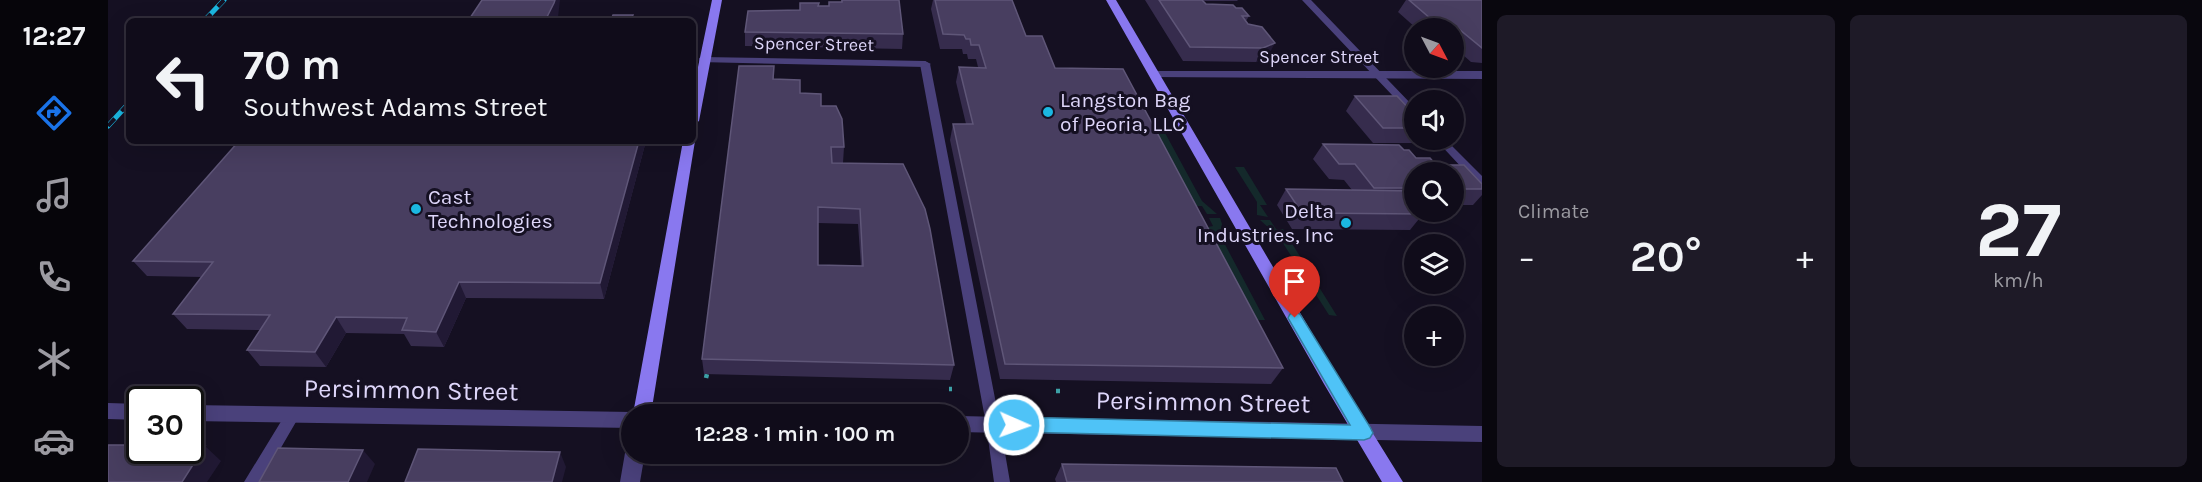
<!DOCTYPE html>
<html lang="en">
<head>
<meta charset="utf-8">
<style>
	body { margin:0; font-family:Karla,sans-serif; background:#1e1a27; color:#f1f3f6; height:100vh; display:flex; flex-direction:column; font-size:22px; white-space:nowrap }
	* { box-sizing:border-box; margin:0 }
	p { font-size:20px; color:#9c9ba2 }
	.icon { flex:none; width:33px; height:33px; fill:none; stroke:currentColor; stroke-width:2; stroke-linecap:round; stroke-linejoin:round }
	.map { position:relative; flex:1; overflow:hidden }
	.panel { display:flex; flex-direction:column; gap:15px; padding:15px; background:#09070e; width:720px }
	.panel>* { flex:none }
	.guide { position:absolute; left:18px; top:18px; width:570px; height:126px; border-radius:9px; box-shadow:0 6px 24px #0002,0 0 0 2px #302c39; background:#100c1a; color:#f1f3f6; overflow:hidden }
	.needle { width:39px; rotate:131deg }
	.buttons { position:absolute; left:1296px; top:18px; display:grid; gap:12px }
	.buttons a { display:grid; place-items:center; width:60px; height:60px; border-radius:50%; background:#100c1a; box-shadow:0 6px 24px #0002,0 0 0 2px #302c39; font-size:30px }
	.speed { position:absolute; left:18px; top:386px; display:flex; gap:12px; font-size:30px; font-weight:700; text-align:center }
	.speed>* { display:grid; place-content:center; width:78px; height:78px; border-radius:50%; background:#100c1a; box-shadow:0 6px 24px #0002,0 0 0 2px #302c39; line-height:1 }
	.speed .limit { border:3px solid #111; border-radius:9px; background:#fff; color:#111 }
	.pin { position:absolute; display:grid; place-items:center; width:51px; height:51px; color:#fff; margin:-62px -26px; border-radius:50% 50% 50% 0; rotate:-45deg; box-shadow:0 0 6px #0007 }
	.pin .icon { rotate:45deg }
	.me { position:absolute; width:66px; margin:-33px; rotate:92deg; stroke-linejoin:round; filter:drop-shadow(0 0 4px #0008) }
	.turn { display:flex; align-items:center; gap:21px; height:126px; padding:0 18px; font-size:27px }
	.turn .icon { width:78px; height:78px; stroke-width:2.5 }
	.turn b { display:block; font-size:42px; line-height:51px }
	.big { font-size:45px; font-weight:600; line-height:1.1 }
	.panel .tile { flex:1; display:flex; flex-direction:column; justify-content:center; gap:9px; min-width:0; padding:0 21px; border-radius:9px; background:#1e1a27 }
	.panel .dial { align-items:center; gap:0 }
	.dial b { font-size:78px; line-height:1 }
	.heat { display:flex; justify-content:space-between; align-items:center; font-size:33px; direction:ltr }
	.panel .tiles { flex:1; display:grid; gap:15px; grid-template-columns:repeat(2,1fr) }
	.trip { position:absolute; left:513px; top:404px; width:348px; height:60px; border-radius:30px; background:#100c1a; box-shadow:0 6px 24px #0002,0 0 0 2px #302c39; font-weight:600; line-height:60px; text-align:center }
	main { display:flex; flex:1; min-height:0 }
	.dock { display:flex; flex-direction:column; width:108px; justify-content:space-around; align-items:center; background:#06050a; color:#9c9ba2 }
	.dock .icon { width:42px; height:42px }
	.dock .on { color:#1a73e8 }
	.dock b { font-size:27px; color:#f1f3f6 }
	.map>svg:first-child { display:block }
	.green { fill:#14292b }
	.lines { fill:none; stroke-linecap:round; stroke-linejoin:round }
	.path { stroke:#3da1a7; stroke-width:4.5; stroke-dasharray:4 5; stroke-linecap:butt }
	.service { fill:#4a417b; fill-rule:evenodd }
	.minor { fill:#4a417b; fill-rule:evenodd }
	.tertiary { fill:#4a417b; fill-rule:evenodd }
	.secondary { fill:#8978ef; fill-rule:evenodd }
	.rail-casing { stroke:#1bb7e1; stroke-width:5 }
	.rail { stroke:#151022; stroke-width:4; stroke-dasharray:10; stroke-linecap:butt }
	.wall { fill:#362c4d; fill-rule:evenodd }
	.shaded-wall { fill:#211934 }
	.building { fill:#483e60; stroke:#5f5678; stroke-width:1.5; fill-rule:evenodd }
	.route { fill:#4fc3f7; stroke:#337fa1; stroke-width:1.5 }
	.poi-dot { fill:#1bb7e1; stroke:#151022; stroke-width:2 }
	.labels { text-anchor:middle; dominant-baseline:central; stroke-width:6; stroke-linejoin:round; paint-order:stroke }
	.far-street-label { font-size:18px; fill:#ded6fa; stroke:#151022 }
	.poi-label { font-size:21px; fill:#ded6fa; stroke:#151022; text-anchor:start }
	.near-street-label { font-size:26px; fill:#ded6fa; stroke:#151022 }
</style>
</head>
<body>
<main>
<nav class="dock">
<b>12:27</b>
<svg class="icon on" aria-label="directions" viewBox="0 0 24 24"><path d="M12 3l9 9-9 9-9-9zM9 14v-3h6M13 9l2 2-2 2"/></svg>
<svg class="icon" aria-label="music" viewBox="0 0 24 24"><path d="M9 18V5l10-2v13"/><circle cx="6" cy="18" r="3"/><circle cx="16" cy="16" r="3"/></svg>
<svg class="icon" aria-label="phone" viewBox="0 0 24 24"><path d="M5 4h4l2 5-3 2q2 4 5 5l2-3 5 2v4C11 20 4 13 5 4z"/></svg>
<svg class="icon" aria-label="climate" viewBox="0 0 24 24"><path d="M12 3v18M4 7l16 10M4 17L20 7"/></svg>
<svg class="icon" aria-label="car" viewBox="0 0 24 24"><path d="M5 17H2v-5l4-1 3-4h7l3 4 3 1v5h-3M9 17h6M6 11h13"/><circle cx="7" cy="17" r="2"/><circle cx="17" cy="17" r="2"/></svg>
</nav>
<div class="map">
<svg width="1374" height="482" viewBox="0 0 1374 482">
	<rect width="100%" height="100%" fill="#151022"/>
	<path class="green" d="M1048,131H1056L1094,201L1109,214H1099L1094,206H1087Z
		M1127,167H1136L1159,205H1152L1160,217L1149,215V202Z
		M1101,218H1112L1114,224L1112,235L1157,320H1148L1100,227L1105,226Z
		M1152,220H1162L1168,229H1175L1229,316L1221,315L1171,237Z"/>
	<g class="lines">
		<path class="path" d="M598,378L599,374
			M841,389H844
			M948,391H952"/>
		<path class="service" d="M1194,0H1203L1306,107V115L1302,114Z
			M817,61L822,64L892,424L902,482H886L878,424L812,64Z
			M1328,140H1338L1374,176V186L1370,185Z
			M185,409L190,410L192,415L153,482H136L180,410Z"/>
		<path class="minor" d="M595,57L817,61L823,64L817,67L591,62V58Z
			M1048,71H1374V79L1044,77V73Z
			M0,403L32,404V420L0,419Z
			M82,405L524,412L530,414H524V428L82,421Z
			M850,416L1374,426V442L850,432Z"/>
		<path class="tertiary" d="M524,446V453H537L532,482H512L517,453Z"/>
		<path class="secondary" d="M604,0H614L591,121L585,125V91Z
			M998,0H1008L1228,374L1295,482H1274L1216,384Z
			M585,138L587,141L543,414H525L575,141H585Z"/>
		<g class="rail-casing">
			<path id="rail" d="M96,21L116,0
				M0,126L21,103"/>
		</g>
		<use href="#rail" class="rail"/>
	</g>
	<path class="wall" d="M733,0H791L795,34L794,49L637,46V32L692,10L721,6L733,2Z
		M825,0H904L918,36L947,68L1175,368L1163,384L892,379L842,140L845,124H858L848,82L851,67H870L868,59H860L859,54H855L854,49H832L823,9Z
		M1037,0H1130L1129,1H1095L1098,4L1128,8L1141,16L1138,21L1140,24L1154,27L1159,58L1148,62L1075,61Z
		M1298,0H1374V63L1363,62L1346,47V28H1308L1290,12Z
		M666,66V79L713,106L736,147L735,163H724L846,365L842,380L596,374L594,359ZM710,223L750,224L753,266L710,265Z
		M1247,96L1306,114V140H1312L1309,143H1265L1238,111Z
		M131,141H538L496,299L358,298L336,347L303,346L296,334L238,333L218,367L152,366L139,350L152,330L79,329L65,314L94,277L39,276L25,261Z
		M1215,144L1296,150L1308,158L1328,165L1374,184V195L1365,205H1346V172H1306V212L1315,214L1302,230L1184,229L1169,205L1178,189L1244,190L1236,180L1221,179L1205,159Z
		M954,464L1235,482H948L947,479Z"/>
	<path class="shaded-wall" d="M447,0H452L450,17L448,21H437Z
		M1167,43L1159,58L1148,62L1155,48Z
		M531,141H538L496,299L492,283Z
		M351,282L358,298L336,347L328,332Z
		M228,317L238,333L218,367L207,352Z
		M97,446L113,461L99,482H74Z
		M255,450L267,464L259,482H240Z
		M452,452L458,467L454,482H444Z"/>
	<path class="building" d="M374,0H447L446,3L437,21H444H360Z
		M734,0H791L795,34L637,32L640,11L692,10V3H711L710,6H721V2H734Z
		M827,0H904L918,36H934L947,68L1015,69L1175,368L897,364L845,124H865L851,67L878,68L871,45H863L862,39H858L856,35L835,34Z
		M1051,0H1094L1098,4L1125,5L1128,8H1134L1141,16H1134L1140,24L1154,27L1167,43L1155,48L1082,47Z
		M1301,0H1374V48L1346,25H1330Z
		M505,15H525L523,20L564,21H461L462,19L503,20Z
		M631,66H666L665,79L692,80V93L713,94V106H728L734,119L736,147H723L724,163L795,164L817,209L822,229L846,365L594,359ZM710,207L752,209L755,266L710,265Z
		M1247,96H1289L1306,114V128H1275Z
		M131,141H531L492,283L351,282L328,332L294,330L299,318L228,317L207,352L139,350L162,315L65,314L105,262L25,261Z
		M1215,144L1291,145L1296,150H1301L1308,158H1322L1328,165H1356L1374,184V189H1346V172H1306V188H1266L1247,164H1231Z
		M1178,189L1306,191V201H1304L1306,204V212H1312L1315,214L1194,213Z
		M0,445H32V450H82V446H97L74,482H0Z
		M170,448L255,450L240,482H151Z
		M310,449L452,452L444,482H297Z
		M954,464L1228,468L1235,482H959Z"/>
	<path class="route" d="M1187,312L1192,314L1262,427L1265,433L1262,438L1256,440L906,432L900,430L898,425L900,419L906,417L1242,425L1180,318L1182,314Z"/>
	<g class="poi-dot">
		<circle cx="940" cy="112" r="6"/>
		<circle cx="308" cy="209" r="6"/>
		<circle cx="1238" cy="223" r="6"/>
	</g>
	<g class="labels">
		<g class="far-street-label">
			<text transform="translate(706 44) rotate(1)">Spencer Street</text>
			<text x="1211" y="57">Spencer Street</text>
		</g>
		<g class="poi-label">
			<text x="952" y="100">Langston Bag<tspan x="952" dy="24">of Peoria, LLC</tspan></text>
			<text x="320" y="197">Cast<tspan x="320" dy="24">Technologies</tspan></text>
			<text x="1226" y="211" text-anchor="end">Delta<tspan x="1226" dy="24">Industries, Inc</tspan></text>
		</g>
		<g class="near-street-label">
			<text transform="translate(303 390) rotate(1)">Persimmon Street</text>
			<text transform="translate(1095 402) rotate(1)">Persimmon Street</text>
		</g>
	</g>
</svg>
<div class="buttons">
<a><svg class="needle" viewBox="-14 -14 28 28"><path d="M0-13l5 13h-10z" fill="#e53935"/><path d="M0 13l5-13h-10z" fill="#9c9ba2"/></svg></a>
<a><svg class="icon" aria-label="sound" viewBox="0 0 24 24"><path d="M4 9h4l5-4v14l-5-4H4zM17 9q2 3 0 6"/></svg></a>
<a><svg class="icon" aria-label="search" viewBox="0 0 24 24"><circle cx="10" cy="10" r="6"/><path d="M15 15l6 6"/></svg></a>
<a><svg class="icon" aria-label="layers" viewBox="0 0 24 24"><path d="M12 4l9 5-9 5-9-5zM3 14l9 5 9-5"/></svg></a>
<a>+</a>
</div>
<div class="speed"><div class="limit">30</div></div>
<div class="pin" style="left:1187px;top:318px;background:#d93025"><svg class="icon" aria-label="arrive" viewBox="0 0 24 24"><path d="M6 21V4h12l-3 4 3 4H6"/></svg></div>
<svg class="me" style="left:906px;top:425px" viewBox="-20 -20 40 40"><circle r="17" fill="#4fc3f7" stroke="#fff" stroke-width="3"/><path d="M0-11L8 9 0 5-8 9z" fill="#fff"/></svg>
<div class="trip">12:28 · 1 min · 100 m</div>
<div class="guide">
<div class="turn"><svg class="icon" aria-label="left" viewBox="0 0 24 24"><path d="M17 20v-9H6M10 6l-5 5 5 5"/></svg><div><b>70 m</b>Southwest Adams Street</div></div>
</div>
</div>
<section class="panel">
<div class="tiles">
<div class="tile"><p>Climate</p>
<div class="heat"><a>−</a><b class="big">20°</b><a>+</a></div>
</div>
<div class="tile dial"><b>27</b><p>km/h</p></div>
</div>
</section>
</main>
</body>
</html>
